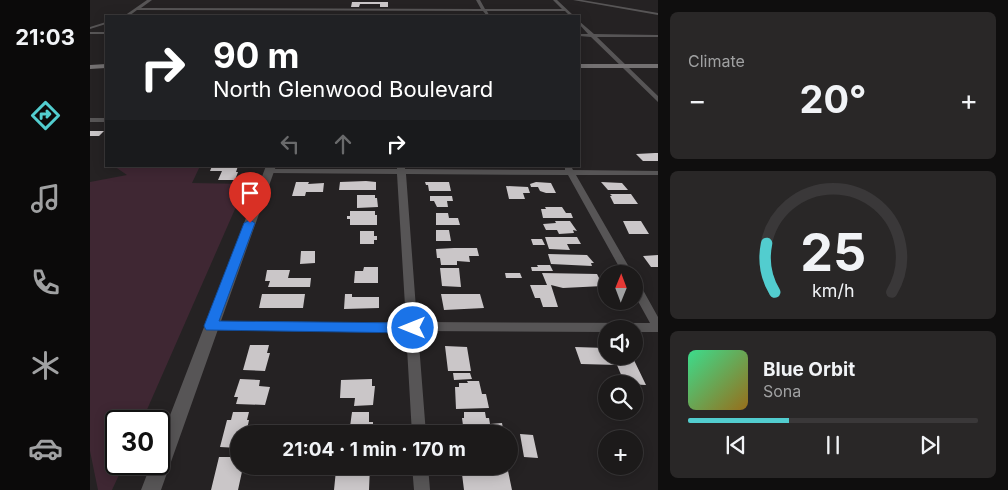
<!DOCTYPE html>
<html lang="en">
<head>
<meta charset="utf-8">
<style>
	body { margin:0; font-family:Inter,sans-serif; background:#292727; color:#f1f3f6; height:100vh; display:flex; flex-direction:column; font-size:19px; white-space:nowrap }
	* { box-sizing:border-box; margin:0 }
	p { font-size:16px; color:#a0a1a2 }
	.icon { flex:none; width:28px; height:28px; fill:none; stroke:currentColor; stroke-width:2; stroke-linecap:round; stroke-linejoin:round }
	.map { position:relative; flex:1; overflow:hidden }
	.drawer { display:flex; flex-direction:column; gap:12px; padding:12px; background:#0f0e0e; width:350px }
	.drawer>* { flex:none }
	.top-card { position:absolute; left:15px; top:15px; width:475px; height:152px; border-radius:0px; box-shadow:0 2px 12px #0003,0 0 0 1px #3a3839; background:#202124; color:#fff; overflow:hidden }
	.needle { width:32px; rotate:1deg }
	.tools { position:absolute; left:508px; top:265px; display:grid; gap:10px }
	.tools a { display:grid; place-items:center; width:45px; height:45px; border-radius:50%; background:#1c1a1a; box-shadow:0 2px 12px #0003,0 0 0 1px #3a3839; font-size:25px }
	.speed { position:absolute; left:15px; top:410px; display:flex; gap:10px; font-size:25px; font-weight:700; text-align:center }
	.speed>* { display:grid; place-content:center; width:65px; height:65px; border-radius:50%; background:#1c1a1a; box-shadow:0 2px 12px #0003,0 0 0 1px #3a3839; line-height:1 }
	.speed .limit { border:2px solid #111; border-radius:8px; background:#fff; color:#111 }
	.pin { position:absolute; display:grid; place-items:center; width:42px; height:42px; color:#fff; margin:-51px -21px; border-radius:50% 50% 50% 0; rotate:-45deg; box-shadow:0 0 5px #0007 }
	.pin .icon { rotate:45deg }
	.me { position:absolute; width:55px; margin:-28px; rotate:270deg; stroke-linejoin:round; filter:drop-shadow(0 0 4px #0008) }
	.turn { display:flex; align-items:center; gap:18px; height:105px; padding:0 25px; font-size:22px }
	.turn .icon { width:65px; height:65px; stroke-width:2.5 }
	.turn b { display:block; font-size:35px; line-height:42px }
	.lanes { display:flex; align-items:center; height:48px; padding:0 25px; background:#0003; justify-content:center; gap:25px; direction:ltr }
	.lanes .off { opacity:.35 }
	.big { font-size:38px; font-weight:700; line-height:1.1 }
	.drawer .widget { flex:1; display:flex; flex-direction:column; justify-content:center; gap:8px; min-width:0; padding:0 18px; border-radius:8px; background:#292727 }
	.drawer .dial { align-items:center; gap:0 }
	.dial svg { height:130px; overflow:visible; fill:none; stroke:#3a3839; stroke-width:7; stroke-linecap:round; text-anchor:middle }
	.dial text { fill:#f1f3f6; stroke:none }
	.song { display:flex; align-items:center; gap:15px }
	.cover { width:60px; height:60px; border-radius:8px; background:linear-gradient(135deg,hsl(150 70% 55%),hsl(40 70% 35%)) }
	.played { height:5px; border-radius:2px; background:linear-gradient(90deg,#52cdcf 35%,#3a3839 35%) }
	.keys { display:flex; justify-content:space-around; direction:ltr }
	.heat { display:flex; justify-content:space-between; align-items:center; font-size:28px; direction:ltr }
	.trip { position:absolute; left:140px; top:425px; width:288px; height:50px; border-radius:25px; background:#1c1a1a; box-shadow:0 2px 12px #0003,0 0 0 1px #3a3839; font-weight:700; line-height:50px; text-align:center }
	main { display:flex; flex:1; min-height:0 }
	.tabs { display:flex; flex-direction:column; width:90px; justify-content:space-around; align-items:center; background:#0b0a0a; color:#a0a1a2 }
	.tabs .icon { width:35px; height:35px }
	.tabs .active { color:#52cdcf }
	.tabs b { font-size:22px; color:#f1f3f6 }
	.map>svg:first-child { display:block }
	.green { fill:#3f2733 }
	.building { fill:#cac6c8 }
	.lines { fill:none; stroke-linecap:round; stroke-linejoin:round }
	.minor { fill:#575556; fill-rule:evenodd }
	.tertiary { fill:#575556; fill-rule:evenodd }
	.secondary { fill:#747172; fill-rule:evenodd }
	.route { fill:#1a73e8; stroke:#114b97 }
</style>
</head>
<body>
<main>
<nav class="tabs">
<b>21:03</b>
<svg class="icon active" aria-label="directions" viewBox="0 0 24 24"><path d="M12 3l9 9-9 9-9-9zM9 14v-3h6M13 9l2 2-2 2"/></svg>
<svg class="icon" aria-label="music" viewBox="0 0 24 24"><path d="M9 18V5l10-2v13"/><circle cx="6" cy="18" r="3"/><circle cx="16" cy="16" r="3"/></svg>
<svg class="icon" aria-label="phone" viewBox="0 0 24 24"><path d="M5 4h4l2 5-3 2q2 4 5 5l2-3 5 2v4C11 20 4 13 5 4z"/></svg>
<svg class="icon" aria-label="climate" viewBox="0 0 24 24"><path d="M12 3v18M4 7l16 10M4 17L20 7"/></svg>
<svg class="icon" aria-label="car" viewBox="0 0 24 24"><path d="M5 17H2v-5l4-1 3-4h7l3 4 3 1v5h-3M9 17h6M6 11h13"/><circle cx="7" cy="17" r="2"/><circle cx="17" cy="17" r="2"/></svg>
</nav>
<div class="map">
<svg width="568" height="490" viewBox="0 0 568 490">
	<rect width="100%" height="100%" fill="#252223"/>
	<path class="green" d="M24,166H110L102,183L156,184L52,421H26V464H34L22,490H8L0,451V182L37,175Z"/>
	<path class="building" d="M262,2H298V7H290V4H270L269,7H261Z
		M0,131H14L9,136H0Z
		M565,153H568V161H553L546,154Z
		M122,166H148L146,172H148L145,180H128L132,171H120Z
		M276,181L286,182V190H249L250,182Z
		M206,182H219L218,184L234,183L233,192H216L215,196H202Z
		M335,182H359L361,191H339L338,185H336Z
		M446,182L461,183L466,193H456L450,191L448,187H441L440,184Z
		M511,182L532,183L538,190H518Z
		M416,186L438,187L440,193H433L435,199H419Z
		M520,194H541L548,204H524L520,196H522Z
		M267,195H285V198H287L288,207L267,208Z
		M340,196H362L363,201H357L358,207H347L344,201H340Z
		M455,207H472L476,213H481L483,218H453L451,209H456Z
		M260,211H285V215H287V225H260V219H257V216H260Z
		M346,213H358L359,218H368L370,225H346Z
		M465,221H480L487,231L483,230L484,233L469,234L467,230H456L453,224L466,223Z
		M533,221H551L559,234H539Z
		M346,230H359L361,241H346Z
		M270,231H284V236H287V240H284V244H270Z
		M455,237H487L491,244H477L480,250L459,249Z
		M441,239H452L455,245H443Z
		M364,248H387L389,256H379L380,262L367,261V265H351L350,258H347L346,249Z
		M211,251H225V263L210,264Z
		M458,254L497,255L504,263H501L502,266L461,264Z
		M568,255V267H561L553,256Z
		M447,265H460L463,271H442L441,267H448Z
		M274,267H288V283H264L265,271H273Z
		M350,268H369L371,287L352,286Z
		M177,270H200L198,278H221L220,287H178L180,281H175Z
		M415,273H430L432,278H416Z
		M452,273L507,274L513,286L473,288L461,285L468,307H453L450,298H445L440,285H457Z
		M172,294H215L213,308H169Z
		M255,294H262V297H289V308L254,309Z
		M351,294H390L394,308L354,310Z
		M160,345H179L177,353H180L175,371L153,370Z
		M355,346L377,347L381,371H358Z
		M485,347L516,348V356H542L556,385L535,384L527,365L491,364Z
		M363,373H380L382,379L364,380Z
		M150,379L170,380L169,386L180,387L175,405L146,404L148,397H144Z
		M282,379V386H285L283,405L264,406L265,398H250L251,380Z
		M377,381H389L392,394H396L399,408L366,409L365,387H369V383H378Z
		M143,412H159L157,420H159L156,434H149V448L130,447L137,420H141Z
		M262,412H279V422H283V434H259Z
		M374,412H395L396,418H399L400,424L412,423L414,434L374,433L372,418H374Z
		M430,434L443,435L448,458L434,457Z
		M129,457H149V466L153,467L148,490H121Z
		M257,466H280L279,490H244L246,470H257Z
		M371,466H417L422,490H374Z"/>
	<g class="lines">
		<path class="minor" d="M57,0H62L51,8L391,9L386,0H390L395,9H472L463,0H467L484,16H480L475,11H397L399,15L397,16L393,11L47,10L39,16H34Z
			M483,0H492L568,13V15Z
			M489,21L504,34L568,35V37H507L568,96V102L501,37L489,36V34H498L489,24Z
			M16,22V24L0,29V27Z
			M0,32H16V34H0Z
			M0,118H16V122H0Z
			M307,166H315V169L475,170V166H481L483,170L568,171V175H486L543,274H533L478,175L316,174L327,322L560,323L544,294V280L548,281L568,317V332H544V329H516V332L328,331L336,434H322L316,331L121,330L117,329L115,326L117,323L121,322H316L307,174L179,173L175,171L179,169H307Z
			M322,466H338L340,490H324Z"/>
		<path class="tertiary" d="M176,166H186L71,490H51L61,464H69V444Z"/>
		<path class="secondary" d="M16,64V68L0,69V65Z
			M489,64H568V68H489Z"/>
	</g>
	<path class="route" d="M160,220L165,223L129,321L323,323L328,325L330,328L328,332L323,333L116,330L114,326L154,223Z"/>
</svg>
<div class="tools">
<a><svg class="needle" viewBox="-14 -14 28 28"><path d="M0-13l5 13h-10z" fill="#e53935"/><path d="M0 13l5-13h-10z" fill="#a0a1a2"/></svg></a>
<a><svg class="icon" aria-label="sound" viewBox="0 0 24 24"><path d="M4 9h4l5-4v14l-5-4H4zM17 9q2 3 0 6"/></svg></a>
<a><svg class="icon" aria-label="search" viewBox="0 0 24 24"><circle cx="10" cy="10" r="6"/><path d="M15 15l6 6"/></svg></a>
<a>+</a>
</div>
<div class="speed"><div class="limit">30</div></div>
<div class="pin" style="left:160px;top:223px;background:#d93025"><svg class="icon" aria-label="arrive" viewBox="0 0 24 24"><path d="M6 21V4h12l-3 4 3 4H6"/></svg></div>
<svg class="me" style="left:323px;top:328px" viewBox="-20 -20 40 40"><circle r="17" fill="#1a73e8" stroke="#fff" stroke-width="3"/><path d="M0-11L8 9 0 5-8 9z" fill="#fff"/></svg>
<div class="trip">21:04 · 1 min · 170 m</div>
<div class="top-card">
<div class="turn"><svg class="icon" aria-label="right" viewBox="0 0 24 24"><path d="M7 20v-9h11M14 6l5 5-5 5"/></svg><div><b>90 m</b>North Glenwood Boulevard</div></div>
<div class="lanes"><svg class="icon off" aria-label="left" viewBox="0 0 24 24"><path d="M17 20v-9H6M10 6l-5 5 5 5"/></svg><svg class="icon off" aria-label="ahead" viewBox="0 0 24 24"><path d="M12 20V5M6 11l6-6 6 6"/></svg><svg class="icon" aria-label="right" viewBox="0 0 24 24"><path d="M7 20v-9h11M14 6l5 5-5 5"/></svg></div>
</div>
</div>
<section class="drawer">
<div class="widget"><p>Climate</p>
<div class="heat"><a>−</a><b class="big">20°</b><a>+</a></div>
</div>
<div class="widget dial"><svg viewBox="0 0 100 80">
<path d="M14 69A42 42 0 1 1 86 69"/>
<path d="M14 69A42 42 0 0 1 9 39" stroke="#52cdcf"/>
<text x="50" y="56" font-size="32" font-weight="700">25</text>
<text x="50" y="72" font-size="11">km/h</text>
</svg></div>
<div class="widget">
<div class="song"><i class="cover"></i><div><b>Blue Orbit</b><p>Sona</p></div></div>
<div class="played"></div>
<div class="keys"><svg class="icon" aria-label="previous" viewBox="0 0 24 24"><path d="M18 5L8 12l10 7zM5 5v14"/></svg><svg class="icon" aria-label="pause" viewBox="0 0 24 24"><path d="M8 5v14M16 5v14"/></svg><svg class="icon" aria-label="next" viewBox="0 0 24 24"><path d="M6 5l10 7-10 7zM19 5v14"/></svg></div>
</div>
</section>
</main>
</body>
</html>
